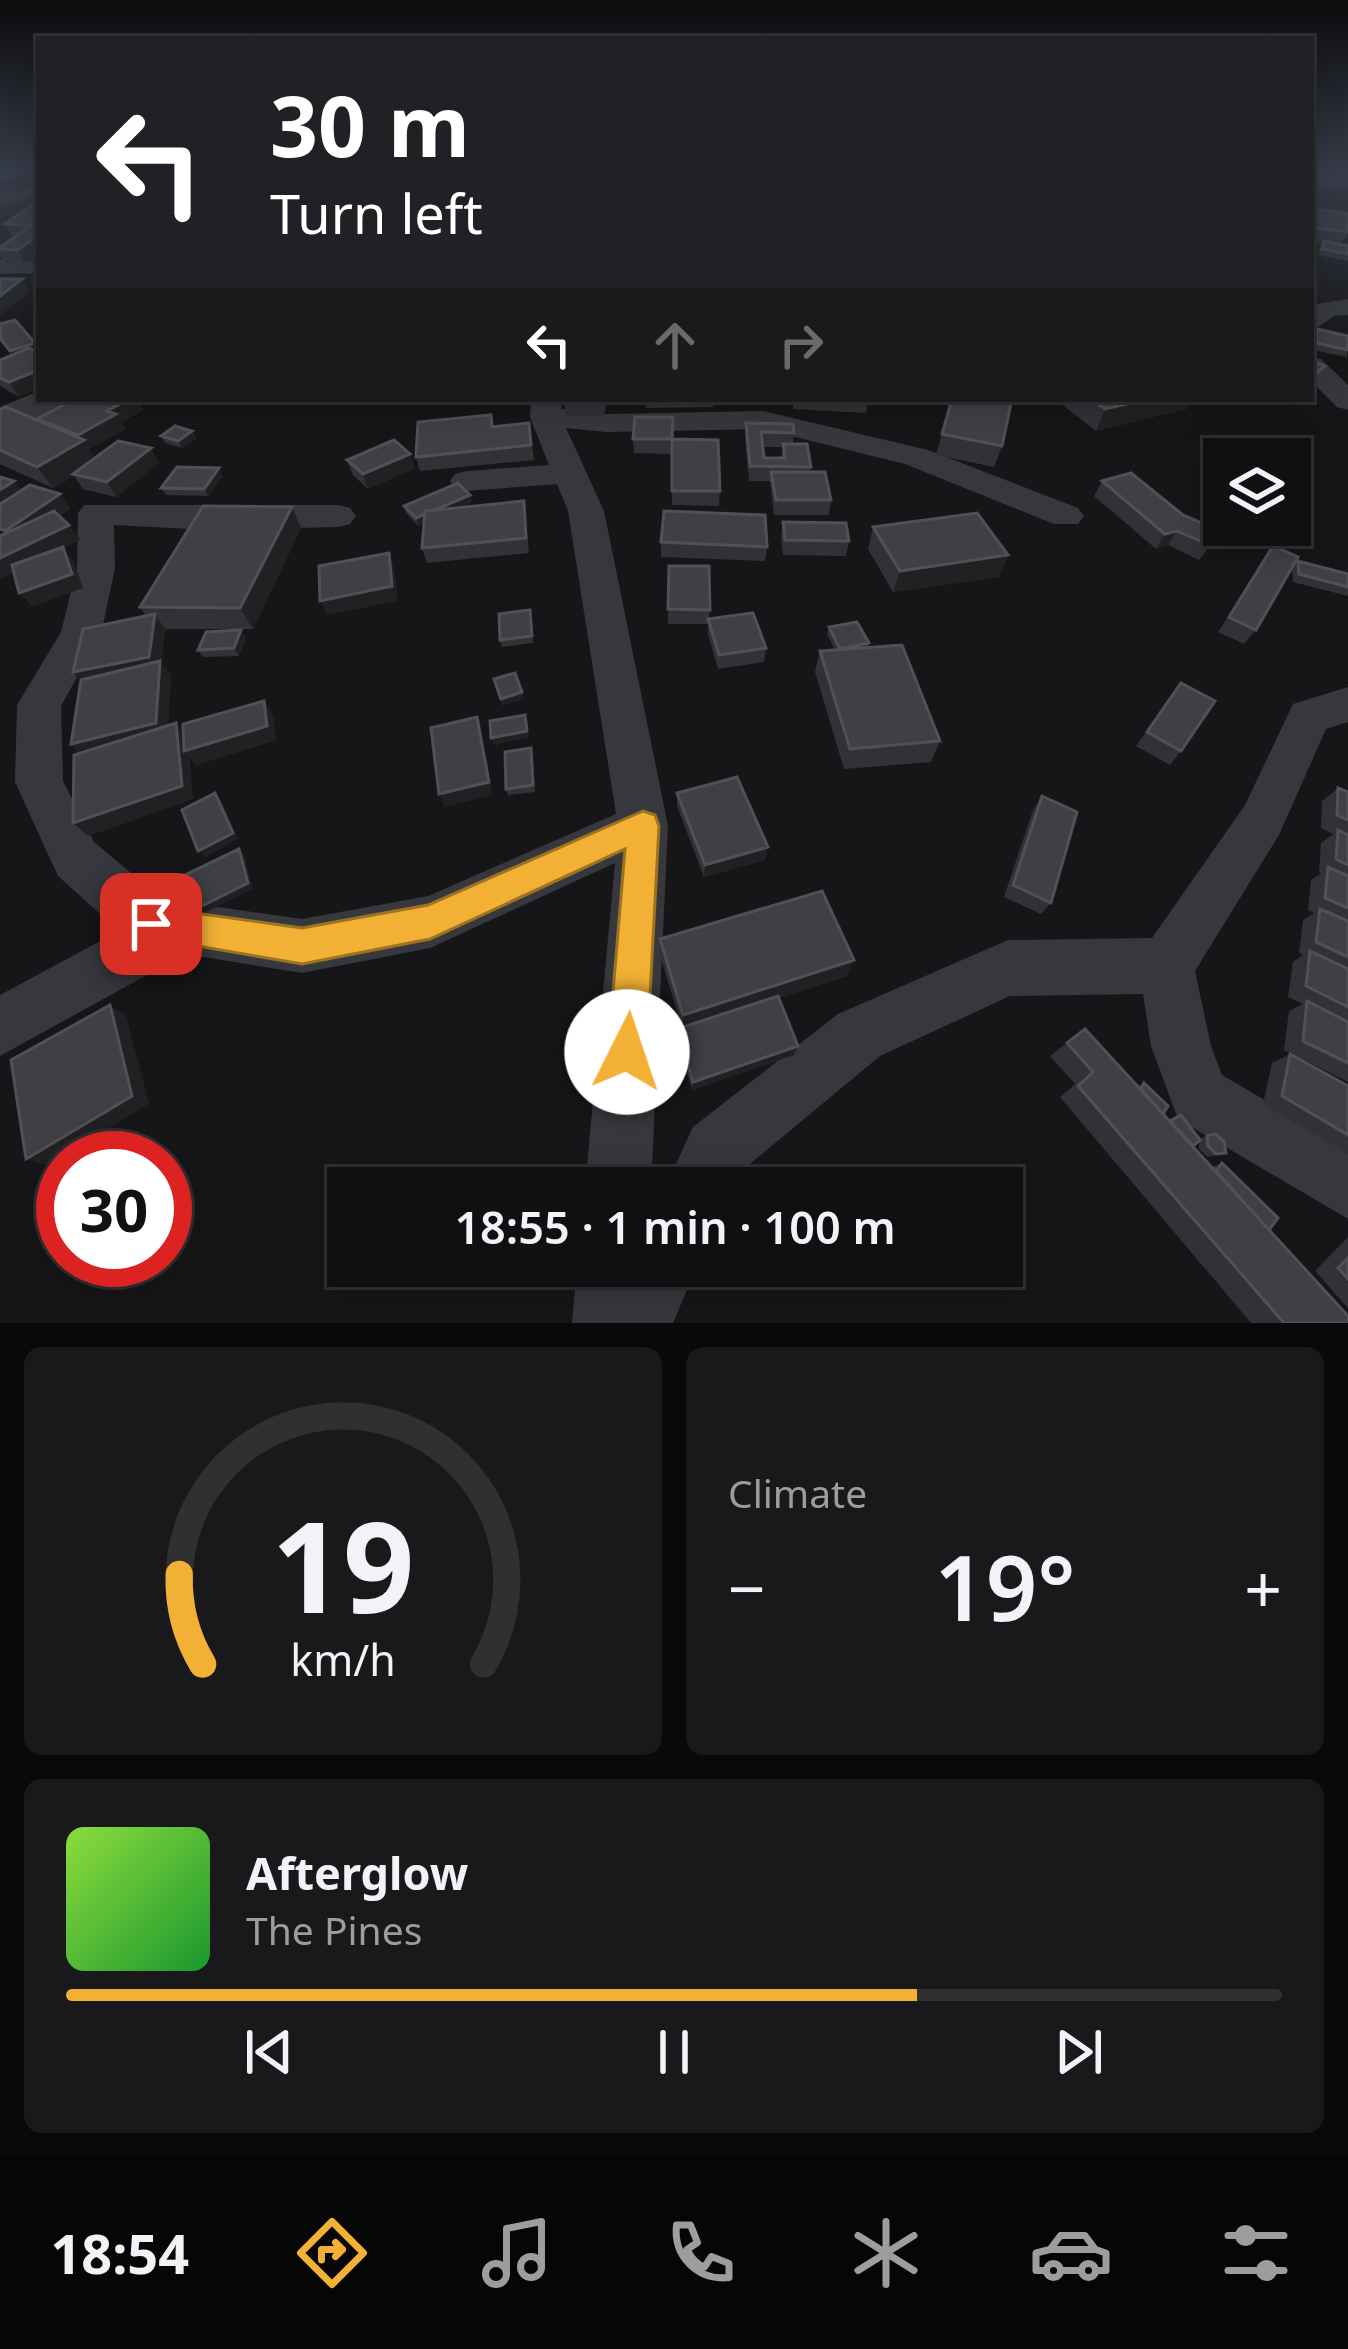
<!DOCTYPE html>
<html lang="en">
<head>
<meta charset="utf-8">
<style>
	body { margin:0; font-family:"Noto Sans",sans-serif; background:#19191b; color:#f1f3f6; height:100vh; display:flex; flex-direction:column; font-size:45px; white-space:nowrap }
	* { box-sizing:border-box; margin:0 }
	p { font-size:39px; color:#9c9d9f }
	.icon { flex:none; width:66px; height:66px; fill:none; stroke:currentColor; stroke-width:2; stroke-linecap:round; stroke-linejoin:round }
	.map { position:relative; height:1323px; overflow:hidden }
	.details { display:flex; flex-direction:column; gap:24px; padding:24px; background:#09090a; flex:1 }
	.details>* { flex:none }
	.banner { position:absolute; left:36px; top:36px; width:1278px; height:366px; border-radius:0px; box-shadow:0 6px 30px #0003,0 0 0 3px #303032; background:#202124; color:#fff; overflow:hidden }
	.controls { position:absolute; left:1203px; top:438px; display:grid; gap:24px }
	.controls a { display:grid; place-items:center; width:108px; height:108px; border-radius:0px; background:#101012; box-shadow:0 6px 30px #0003,0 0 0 3px #303032; font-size:60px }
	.speed { position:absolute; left:36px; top:1131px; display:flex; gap:24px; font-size:60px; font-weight:700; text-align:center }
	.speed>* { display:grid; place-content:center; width:156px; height:156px; border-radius:50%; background:#101012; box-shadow:0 6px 30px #0003,0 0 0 3px #303032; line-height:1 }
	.speed .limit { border:18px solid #d22; background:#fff; color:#111 }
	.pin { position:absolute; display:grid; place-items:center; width:102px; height:102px; color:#fff; margin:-51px; border-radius:24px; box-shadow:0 6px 18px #0006 }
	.me { position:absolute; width:132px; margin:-66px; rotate:4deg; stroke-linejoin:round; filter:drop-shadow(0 0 9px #0008) }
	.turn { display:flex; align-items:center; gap:42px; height:252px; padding:0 36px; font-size:54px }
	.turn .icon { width:156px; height:156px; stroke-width:2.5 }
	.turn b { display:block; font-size:84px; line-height:102px }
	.lanes { display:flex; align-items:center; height:114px; padding:0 36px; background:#0003; justify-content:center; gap:60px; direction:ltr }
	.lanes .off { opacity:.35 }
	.big { font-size:90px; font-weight:600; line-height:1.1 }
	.details .card { flex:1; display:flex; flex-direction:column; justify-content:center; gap:18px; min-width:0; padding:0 42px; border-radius:18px; background:#19191b }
	.details .dial { align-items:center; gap:0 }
	.dial svg { height:312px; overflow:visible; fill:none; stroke:#303032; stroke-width:7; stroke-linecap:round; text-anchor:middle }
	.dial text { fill:#f1f3f6; stroke:none }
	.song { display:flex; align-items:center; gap:36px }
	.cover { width:144px; height:144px; border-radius:18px; background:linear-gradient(135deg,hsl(90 70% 55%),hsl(130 70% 35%)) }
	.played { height:12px; border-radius:6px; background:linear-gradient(90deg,#f2b134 70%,#303032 70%) }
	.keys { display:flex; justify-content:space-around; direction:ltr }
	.heat { display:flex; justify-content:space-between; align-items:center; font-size:66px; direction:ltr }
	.details .tiles { flex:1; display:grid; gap:24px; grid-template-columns:1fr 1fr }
	.card:last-child { grid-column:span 2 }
	.trip { position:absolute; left:327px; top:1167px; width:696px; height:120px; border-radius:0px; background:#101012; box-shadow:0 6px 30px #0003,0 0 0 3px #303032; font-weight:600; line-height:120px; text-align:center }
	.menu { display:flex; height:192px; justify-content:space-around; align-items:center; background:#060607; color:#9c9d9f }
	.menu .icon { width:84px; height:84px }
	.menu .on { color:#f2b134 }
	.menu b { font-size:54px; color:#f1f3f6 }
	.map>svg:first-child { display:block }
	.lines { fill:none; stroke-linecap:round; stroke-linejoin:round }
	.minor { fill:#37383d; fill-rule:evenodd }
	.tertiary { fill:#37383d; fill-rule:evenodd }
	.wall { fill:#323236; fill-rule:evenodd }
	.shaded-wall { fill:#212124 }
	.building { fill:#3f3f44; stroke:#4f5156; stroke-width:3 }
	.route { fill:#f2b134; stroke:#9d7322; stroke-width:3 }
</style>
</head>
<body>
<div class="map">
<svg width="1348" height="1323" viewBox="0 0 1348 1323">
	<rect width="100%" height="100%" fill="#161618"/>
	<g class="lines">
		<path class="minor" d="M31,186L39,189L38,196L0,206V194Z
			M39,259V273L0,274V260Z
			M1348,299V315L1334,316L1311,332V309L1317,304Z
			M1311,357L1321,359L1348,385V410L1337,407L1311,381Z
			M531,399H561V409L606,414L763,411L928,450L1078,508L1084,516L1078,524H1054L905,464L763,429L606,432L566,428L604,511L668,826L651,1188H585L615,863L430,948L302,973L185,954L0,1056V995L119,931L58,876L15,782L17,705L61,632L77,568L78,513L84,505H338L350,508L356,516L350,524L338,527L210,530L114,525L115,568L101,634L61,706L63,781L94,842L162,899L302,919L428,896L616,814L568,511L557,484L467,491L455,488L450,481L455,474L467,471L549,465L530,417Z
			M1348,687V722L1326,729L1279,835L1195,971L1211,1046L1222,1075L1348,1149V1219L1178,1119L1151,1046L1143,994L1010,996L880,1056L739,1173L732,1188H665L693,1127L838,1014L1008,940L1152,938L1245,805L1293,704Z
			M577,1266H697L673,1323H572Z"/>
		<path class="tertiary" d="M39,391V399H72L67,407L0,433V407Z"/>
	</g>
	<path class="wall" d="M1311,171H1348L1341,191L1311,185V180L1314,176L1311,175Z
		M39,200L26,263L4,262L0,256V247L15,237H12L5,224Z
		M1311,208L1344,213L1348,211V233L1341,244L1348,246V261L1318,255L1323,242L1311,240Z
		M15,320L19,397L0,386V360L12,355L0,341V324Z
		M1317,329L1348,336L1347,357L1312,350V336Z
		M56,399H148L140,404L143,410L121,422L125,429L89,449L95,458L159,463L116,497L83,489L74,476L53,488L0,464V410L38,421L61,406Z
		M607,399L604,416H566L564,401Z
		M645,399H742L713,400V407L646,408Z
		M793,399H869L866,413L793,409Z
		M952,399L1002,446L994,467L936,455Z
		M1055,399H1191L1186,409L1096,431Z
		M491,415L494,427L529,423L534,460L420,471L416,457Z
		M746,423L794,433L793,444L811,467L810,472L831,500L829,515H774L770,481H749L745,437ZM763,447H783L781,458H764Z
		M192,431L196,438L182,448L165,443L161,436Z
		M633,439H673L720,491L719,506L672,505V454L634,453Z
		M410,454L415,468L368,489L353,475L347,460Z
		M223,476L208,496L166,495L161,488Z
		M1102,481L1210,546L1199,560L1168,545L1156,549L1094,496Z
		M470,495L472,502L459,508L524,501L529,553L427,563L422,548L424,523L418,526L406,513L404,506Z
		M292,507L301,528L253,629H165L161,662L171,676L168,725L184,732L273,715L276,740L196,765L189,757L193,799L88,836L79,753L71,744L81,680L73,672L146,616L140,607Z
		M783,522L849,541L846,556L783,555L781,537Z
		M873,527L1008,555L999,577L893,592L868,549Z
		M661,542L767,547L765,561L661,557Z
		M1273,546L1256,630L1244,644L1218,632Z
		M1298,561L1348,574V596L1293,582L1292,568Z
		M669,566L710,610L709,619L766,648L764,662L718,669L708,634V624H668Z
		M530,610L533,643L502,647L500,640Z
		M829,627L869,643L868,648L940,741L931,762L844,769L815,672L820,651L835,650L827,634Z
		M246,638L239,656L203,657L198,650Z
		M1181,683V751L1170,765L1136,746Z
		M533,755L535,792L508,795L506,789Z
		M1338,788L1348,792V1082L1284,1050L1289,1011L1303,1004L1288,997L1293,962L1303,955L1299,953L1303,920L1314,913L1308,910L1311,880L1321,873L1319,872L1321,843L1333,834L1321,828L1322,801Z
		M677,793L765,860L704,877L677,806Z
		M1042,796L1051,903L1041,914L1004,897L1033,810Z
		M660,939L847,976L779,998L794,1055L692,1090L677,1039V1029L682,1028L660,955Z
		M1085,1029L1138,1086L1144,1083L1170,1121L1199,1139L1207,1136L1226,1153L1208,1157L1199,1149V1142L1193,1146L1212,1167L1222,1163L1269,1230L1348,1323H1251L1060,1097L1075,1084L1050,1056Z
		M1290,1054L1348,1086V1154L1263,1104L1272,1063Z
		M1348,1237V1308L1315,1271Z"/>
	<path class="shaded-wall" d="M0,171H22L24,174L16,176L22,187L0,194Z
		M39,235V253L26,263L18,250Z
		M22,279L30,292L0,316V296Z
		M35,343L39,349V359L20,365L10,351Z
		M39,370V388L19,397L9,382Z
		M129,399H148L140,404L143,410L121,422L125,429L89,449L98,462L53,488L37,467L82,441L78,435L107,411Z
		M1149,399H1191L1186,409L1096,431L1105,409Z
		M192,431L196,438L182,448L178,441Z
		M151,448L159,463L116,497L107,482Z
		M410,454L415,468L368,489L363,474Z
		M219,468L223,476L208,496L204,489Z
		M14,481L20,489L5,498L15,511L0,521V490Z
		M60,494L71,509L18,546L5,531Z
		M470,495L472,502L418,526L416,518Z
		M292,507L301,528L253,629L240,608Z
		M69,525L80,540L63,548L74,562L83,588L32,607L19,593L63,548L0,579V558Z
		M1177,531L1168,545L1156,549L1165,534Z
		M389,553L394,568L398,601L327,615L320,601Z
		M1008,555L999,577L893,592L900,571Z
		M155,614L165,629L161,662L171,676L167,737L84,758L71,744L86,687L73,672Z
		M241,630L246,638L239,656L234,648Z
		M522,692L524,699L502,706L501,699Z
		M264,701L273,715L276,740L196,765L189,757L193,799L88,836L73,823L176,723L187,737Z
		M525,715L529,738L493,745L491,738Z
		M477,717L493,795L445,807L439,794Z
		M215,793L221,800L238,839L205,857L198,851Z
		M768,847L765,860L704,877L705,865Z
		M239,849L244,855L253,889L202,914L196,909Z
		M854,960L847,976L683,1029V1015Z
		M110,1005L126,1015L149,1104L47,1165L26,1159Z
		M798,1046L794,1055L692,1090L693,1082Z"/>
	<path class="building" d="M0,171H4L16,176L0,180Z
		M1318,171H1348V177L1345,185L1312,179Z
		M39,200V235L18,250L0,249V247L32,225L5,224Z
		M1311,208L1346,213L1348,232L1311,227Z
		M1324,241L1348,246V254L1322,249Z
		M0,279H22L0,296Z
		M15,320L35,343L10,351L0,338V324Z
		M1317,329L1348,336V350L1316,343Z
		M29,348L39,353V370L9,382L0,378V360Z
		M1311,361L1325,366L1316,374L1311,373Z
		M57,399H129L107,411L116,414L78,435L37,419L67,403Z
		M564,399H604L603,402L564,401Z
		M952,399H1012L1002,446L942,434Z
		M1091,399H1149L1105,409Z
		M6,407L84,440L37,467L0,450V410Z
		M491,415L492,427L529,423L531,445L416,457L418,422Z
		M635,417H673L672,439H633Z
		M746,423L793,424L794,433L761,432L764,458H785L783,444H807L811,467L750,466Z
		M175,426L192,431L178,441L161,436Z
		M672,439L718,440L720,491H672Z
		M394,440L410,454L363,474L347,460Z
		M118,441L151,448L107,482L73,474Z
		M177,467L219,468L204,489L161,488Z
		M771,472H825L831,500H776Z
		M1131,473L1183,515L1220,531L1209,545L1177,531L1165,534L1102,481Z
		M0,477L14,481L0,490Z
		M458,483L470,495L435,510L425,511V514L416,518L404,506Z
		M30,485L60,494L5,531L0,529V504Z
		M524,501L526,538L422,548L425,511Z
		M203,506L292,507L240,608L140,607Z
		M54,511L69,525L0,558V536Z
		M664,511L765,515L767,547L661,542Z
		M977,513L1008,555L900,571L873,527Z
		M783,522L846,523L849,541L785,540Z
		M1273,546L1298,557L1256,630L1229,617Z
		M63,547L72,574L19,593L12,565Z
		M389,553L392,586L320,601L319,566Z
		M1298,561L1348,574V587L1299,574Z
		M669,566H709L710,610L668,609Z
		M530,610L532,636L500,640L499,614Z
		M753,613L766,648L719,655L708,619Z
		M155,614L149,657L73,672L83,629Z
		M857,622L869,643L840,649L829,627Z
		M241,630L234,648L198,650L206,632Z
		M902,645L940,741L850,749L820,651Z
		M160,661L156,723L71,744L81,680Z
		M515,673L522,692L501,699L494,679Z
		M1181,683L1215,701L1181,751L1147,732Z
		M264,701L267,726L184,751L183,724Z
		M525,715L527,731L491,738L490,721Z
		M477,717L489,782L439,794L431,728Z
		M176,723L182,786L73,823L74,755Z
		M531,748L533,785L506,789L505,752Z
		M737,777L768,847L705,865L677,793Z
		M1338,788L1348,792V820L1337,815Z
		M215,793L233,833L198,851L182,810Z
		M1042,796L1077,812L1051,903L1013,885Z
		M1338,830L1348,835V865L1336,859Z
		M239,849L248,883L196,909L185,875Z
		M1328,867L1348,876V908L1325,898Z
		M822,891L854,960L683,1015L660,939Z
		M1320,909L1348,921V957L1316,942Z
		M1310,951L1348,969V1007L1306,986Z
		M778,996L798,1046L693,1082L677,1029Z
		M1307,1001L1348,1022V1063L1303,1041Z
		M110,1005L132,1096L26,1159L11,1060Z
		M1085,1029L1348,1316V1323H1284L1078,1086L1093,1072L1067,1043Z
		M1290,1054L1348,1086V1135L1282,1096Z
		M1144,1083L1168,1106L1163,1114L1141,1089Z
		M1181,1115L1200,1140L1193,1146L1170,1121Z
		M1215,1134L1224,1141L1226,1153L1216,1154L1208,1146L1207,1136Z
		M1222,1163L1278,1218L1269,1230L1216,1171Z
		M1348,1258V1279L1338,1268Z"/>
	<linearGradient id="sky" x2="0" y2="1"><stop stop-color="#0c0c0d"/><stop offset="0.48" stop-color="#363c48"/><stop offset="1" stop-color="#363c48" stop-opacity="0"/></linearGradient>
	<rect width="1348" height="356" fill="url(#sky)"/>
	<path class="route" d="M643,811L655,815L659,826L647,1052L641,1066L627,1072L614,1066L608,1052L625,849L430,939L302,964L139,936L134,924L139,912L151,907L302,928L428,905Z"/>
</svg>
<div class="controls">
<a><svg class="icon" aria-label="layers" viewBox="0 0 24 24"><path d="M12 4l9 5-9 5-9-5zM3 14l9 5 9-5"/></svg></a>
</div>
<div class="speed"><div class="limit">30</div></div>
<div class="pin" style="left:151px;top:924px;background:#d93025"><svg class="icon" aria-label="arrive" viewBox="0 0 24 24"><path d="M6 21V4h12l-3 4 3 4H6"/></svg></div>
<svg class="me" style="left:627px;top:1052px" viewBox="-20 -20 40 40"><circle r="19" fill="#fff"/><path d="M0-13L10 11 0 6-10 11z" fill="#f2b134"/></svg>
<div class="trip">18:55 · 1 min · 100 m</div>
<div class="banner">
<div class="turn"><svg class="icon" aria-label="left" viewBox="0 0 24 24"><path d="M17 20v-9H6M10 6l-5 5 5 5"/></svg><div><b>30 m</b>Turn left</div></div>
<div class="lanes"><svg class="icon" aria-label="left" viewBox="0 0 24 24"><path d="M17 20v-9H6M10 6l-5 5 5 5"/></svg><svg class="icon off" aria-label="ahead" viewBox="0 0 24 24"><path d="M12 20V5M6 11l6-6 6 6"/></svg><svg class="icon off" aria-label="right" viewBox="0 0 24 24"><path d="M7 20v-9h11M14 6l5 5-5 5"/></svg></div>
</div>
</div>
<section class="details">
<div class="tiles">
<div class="card dial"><svg viewBox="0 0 100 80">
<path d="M14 69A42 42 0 1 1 86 69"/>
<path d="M14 69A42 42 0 0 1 8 46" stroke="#f2b134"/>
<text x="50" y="56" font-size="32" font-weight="700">19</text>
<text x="50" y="72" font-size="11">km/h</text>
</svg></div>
<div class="card"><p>Climate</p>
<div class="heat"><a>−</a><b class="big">19°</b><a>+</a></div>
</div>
<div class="card">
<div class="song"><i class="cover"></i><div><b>Afterglow</b><p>The Pines</p></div></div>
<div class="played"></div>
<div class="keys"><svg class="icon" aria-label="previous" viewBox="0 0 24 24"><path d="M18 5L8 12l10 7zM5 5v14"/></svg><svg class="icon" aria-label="pause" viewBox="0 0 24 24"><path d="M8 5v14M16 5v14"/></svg><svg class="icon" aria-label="next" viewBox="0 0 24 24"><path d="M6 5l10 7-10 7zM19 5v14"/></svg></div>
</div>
</div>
</section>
<nav class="menu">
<b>18:54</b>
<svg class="icon on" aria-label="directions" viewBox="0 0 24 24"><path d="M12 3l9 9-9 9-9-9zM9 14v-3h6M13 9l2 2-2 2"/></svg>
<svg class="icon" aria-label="music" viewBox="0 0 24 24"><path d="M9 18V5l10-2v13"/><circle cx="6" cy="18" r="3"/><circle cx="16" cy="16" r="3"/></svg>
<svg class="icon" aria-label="phone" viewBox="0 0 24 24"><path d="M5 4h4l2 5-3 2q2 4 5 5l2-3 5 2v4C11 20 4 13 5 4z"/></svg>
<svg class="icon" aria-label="climate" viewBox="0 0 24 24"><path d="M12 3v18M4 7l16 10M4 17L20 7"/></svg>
<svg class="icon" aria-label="car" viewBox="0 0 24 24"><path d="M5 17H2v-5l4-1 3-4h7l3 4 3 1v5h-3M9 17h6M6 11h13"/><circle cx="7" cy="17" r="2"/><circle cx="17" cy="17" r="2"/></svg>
<svg class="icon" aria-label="filters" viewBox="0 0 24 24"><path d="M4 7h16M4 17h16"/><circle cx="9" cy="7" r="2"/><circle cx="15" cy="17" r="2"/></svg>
</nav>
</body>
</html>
